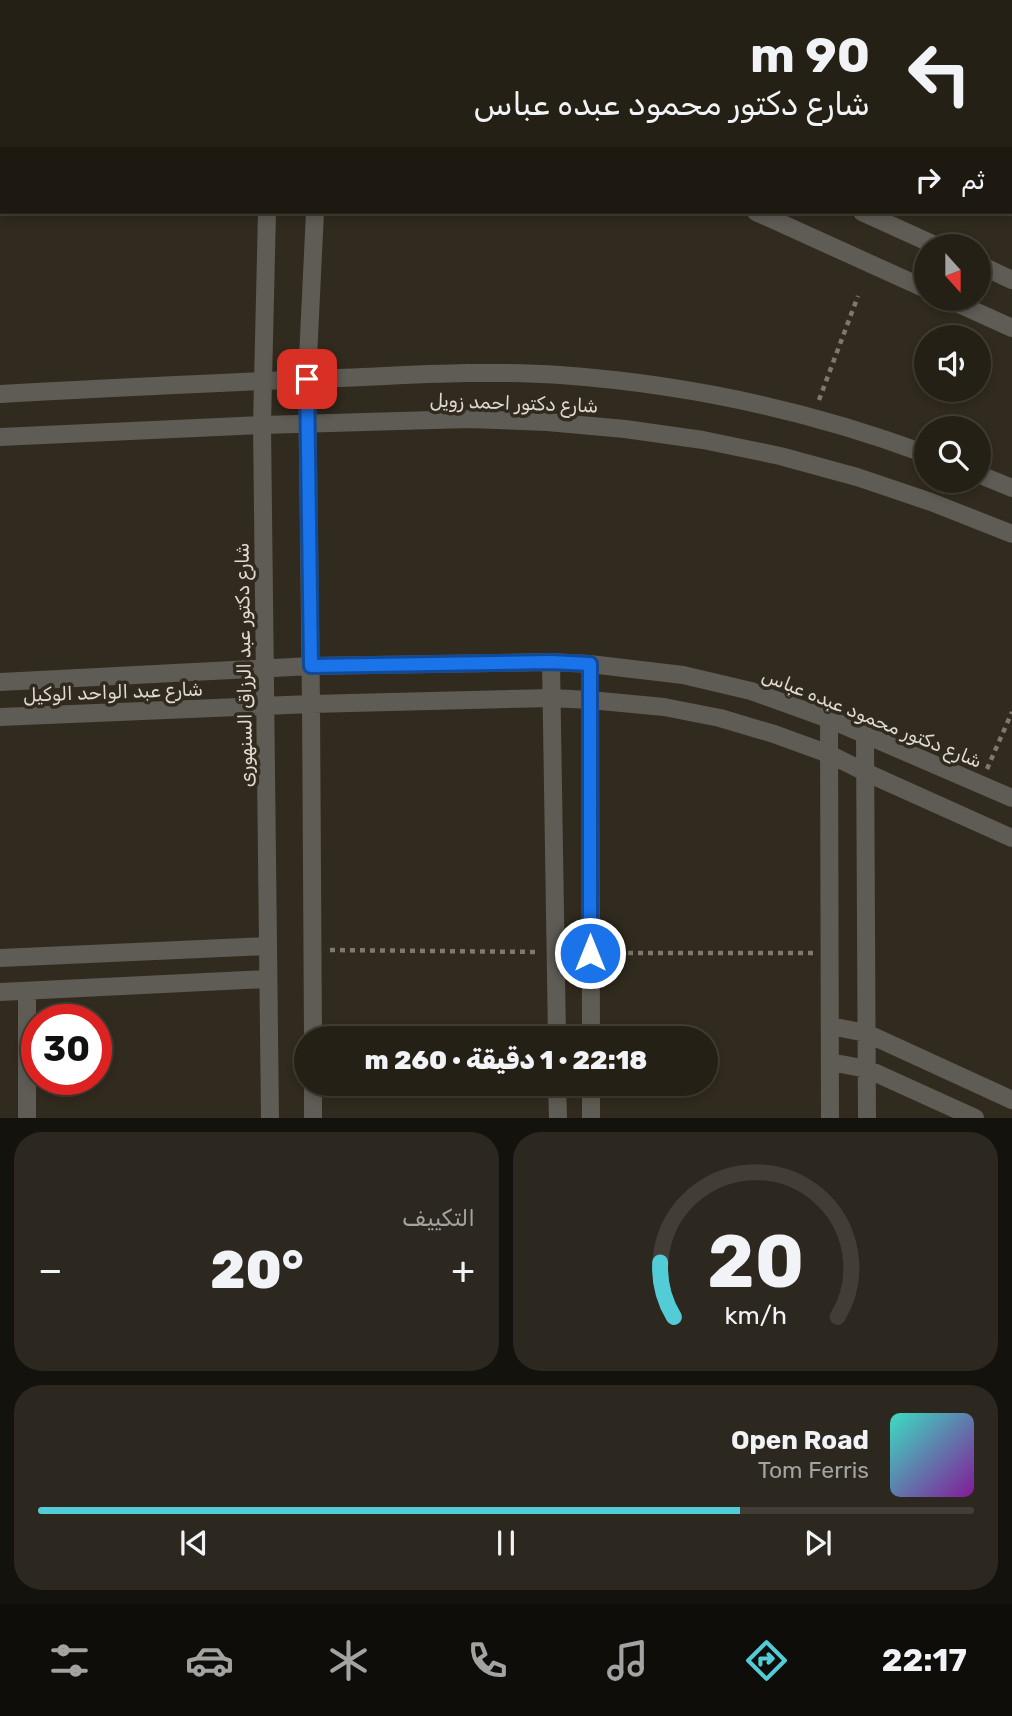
<!DOCTYPE html>
<html lang="ar">
<head>
<meta charset="utf-8">
<style>
	body { margin:0; font-family:Rubik,Vazirmatn,sans-serif; background:#2d281f; color:#f1f3f6; direction:rtl; height:100vh; display:flex; flex-direction:column; font-size:26px; white-space:nowrap }
	* { box-sizing:border-box; margin:0 }
	p { font-size:23px; color:#a3a3a1 }
	.icon { flex:none; width:38px; height:38px; fill:none; stroke:currentColor; stroke-width:2; stroke-linecap:round; stroke-linejoin:round }
	.map { position:relative; height:1118px; overflow:hidden; direction:ltr }
	.drawer { display:flex; flex-direction:column; gap:14px; padding:14px; background:#14120c; flex:1 }
	.drawer>* { flex:none }
	.top-card { position:absolute; left:0px; top:0px; width:1013px; height:214px; box-shadow:0 4px 10px #0003,0 0 0 2px #423e35; direction:rtl; background:#252016; color:#f1f3f6; overflow:hidden }
	.needle { width:46px; rotate:159deg }
	.buttons { position:absolute; left:914px; top:234px; display:grid; gap:14px }
	.buttons a { display:grid; place-items:center; width:77px; height:77px; border-radius:50%; background:#252016; box-shadow:0 4px 10px #0003,0 0 0 2px #423e35; font-size:35px }
	.speed { position:absolute; left:21px; top:1004px; display:flex; gap:14px; font-size:35px; font-weight:700; text-align:center }
	.speed>* { display:grid; place-content:center; width:91px; height:91px; border-radius:50%; background:#252016; box-shadow:0 4px 10px #0003,0 0 0 2px #423e35; line-height:1 }
	.speed .limit { border:10px solid #d22; background:#fff; color:#111 }
	.pin { position:absolute; display:grid; place-items:center; width:60px; height:60px; color:#fff; margin:-30px; border-radius:14px; box-shadow:0 4px 10px #0006 }
	.me { position:absolute; width:77px; margin:-38px; rotate:0deg; stroke-linejoin:round; filter:drop-shadow(0 0 5px #0008) }
	.turn { display:flex; align-items:center; gap:24px; height:147px; padding:0 28px; font-size:32px }
	.turn .icon { width:91px; height:91px; stroke-width:2.5 }
	.turn b { display:block; font-size:49px; line-height:60px }
	.then { display:flex; align-items:center; height:66px; padding:0 28px; background:#0003; gap:14px; font-size:26px }
	.big { font-size:52px; font-weight:800; line-height:1.1 }
	.drawer .card { flex:1; display:flex; flex-direction:column; justify-content:center; gap:10px; min-width:0; padding:0 24px; border-radius:28px; background:#2d281f }
	.drawer .dial { align-items:center; gap:0 }
	.dial svg { height:182px; overflow:visible; fill:none; stroke:#423e35; stroke-width:7; stroke-linecap:round; text-anchor:middle }
	.dial text { fill:#f1f3f6; stroke:none }
	.song { display:flex; align-items:center; gap:21px }
	.cover { width:84px; height:84px; border-radius:10px; background:linear-gradient(135deg,hsl(170 70% 55%),hsl(290 70% 35%)) }
	.played { height:7px; border-radius:4px; background:linear-gradient(90deg,#52ccd6 75%,#423e35 75%) }
	.keys { display:flex; justify-content:space-around; direction:ltr }
	.heat { display:flex; justify-content:space-between; align-items:center; font-size:38px; direction:ltr }
	.drawer .tiles { flex:1; display:grid; gap:14px; grid-template-columns:1fr 1fr }
	.card:last-child { grid-column:span 2 }
	.trip { position:absolute; left:294px; top:1026px; width:424px; height:70px; border-radius:35px; background:#252016; box-shadow:0 4px 10px #0003,0 0 0 2px #423e35; font-weight:800; line-height:70px; text-align:center; direction:rtl }
	.dock { display:flex; height:112px; justify-content:space-around; align-items:center; background:#0f0d09; color:#a3a3a1 }
	.dock .icon { width:49px; height:49px }
	.dock .selected { color:#52ccd6 }
	.dock b { font-size:32px; color:#f1f3f6 }
	.map>svg:first-child { display:block }
	.lines { fill:none; stroke-linecap:round; stroke-linejoin:round }
	.path { stroke:#7e786e; stroke-width:4.5; stroke-dasharray:5 5; stroke-linecap:butt }
	.minor { stroke:#5f5b55; stroke-width:18 }
	.route-casing { stroke:#114b97; stroke-width:18 }
	.route { stroke:#1a73e8; stroke-width:12 }
	.labels { text-anchor:middle; dominant-baseline:central; stroke-width:7; stroke-linejoin:round; paint-order:stroke }
	.street-label { font-size:19px; fill:#dfdad3; stroke:#312a1e }
</style>
</head>
<body>
<div class="map">
<svg width="1012" height="1118" viewBox="0 0 1012 1118">
	<rect width="100%" height="100%" fill="#312a1e"/>
	<g class="lines">
		<path class="path" d="M819,400L858,296
			M987,769L1012,712
			M330,950L539,952
			M608,953H813"/>
		<path class="minor" d="M263,0L264,2
			M392,0L396,2
			M347,2V0
			M267,212L262,425L270,1118
			M756,212L926,289
			M862,212L939,247
			M978,264L1012,280
			M948,299L1012,328
			M0,394C113,388 225,382 338,378C412,375 486,370 560,375C685,384 808,410 926,454
			M0,437L262,425L468,419L547,422L625,429L703,440L780,456L857,477L931,502L1012,534
			M978,474L1012,488
			M551,662L557,1038
			M590,664L591,1038
			M0,682L311,666L551,662L590,664L683,675L751,691L829,719L1012,798
			M0,717L311,704L551,698L590,700L664,707L720,718L774,734L829,754L865,772L1012,838
			M829,719L830,1118
			M865,734L867,1118
			M0,958L268,946
			M27,991V1118
			M0,992L268,979
			M830,1026L866,1033L1012,1100
			M313,1038L311,704L307,379L315,212
			M830,1062L867,1069L975,1118
			M313,1083V1118
			M557,1083L558,1118
			M591,1083V1118"/>
	</g>
	<g class="lines">
		<g class="route-casing">
			<path id="route" d="M307,379L311,666L551,662L590,664V953"/>
		</g>
		<use href="#route" class="route"/>
	</g>
	<g class="labels">
		<g class="street-label">
			<text transform="translate(514 403) rotate(2)">شارع دكتور احمد زويل</text>
			<text transform="translate(244 665) rotate(-91)">شارع دكتور عبد الرزاق السنهورى</text>
			<text transform="translate(113 692) rotate(-2)">شارع عبد الواحد الوكيل</text>
			<text transform="translate(872 718) rotate(22)">شارع دكتور محمود عبده عباس</text>
		</g>
	</g>
</svg>
<div class="buttons">
<a><svg class="needle" viewBox="-14 -14 28 28"><path d="M0-13l5 13h-10z" fill="#e53935"/><path d="M0 13l5-13h-10z" fill="#a3a3a1"/></svg></a>
<a><svg class="icon" aria-label="sound" viewBox="0 0 24 24"><path d="M4 9h4l5-4v14l-5-4H4zM17 9q2 3 0 6"/></svg></a>
<a><svg class="icon" aria-label="search" viewBox="0 0 24 24"><circle cx="10" cy="10" r="6"/><path d="M15 15l6 6"/></svg></a>
</div>
<div class="speed"><div class="limit">30</div></div>
<div class="pin" style="left:307px;top:379px;background:#d93025"><svg class="icon" aria-label="arrive" viewBox="0 0 24 24"><path d="M6 21V4h12l-3 4 3 4H6"/></svg></div>
<svg class="me" style="left:590px;top:953px" viewBox="-20 -20 40 40"><circle r="17" fill="#1a73e8" stroke="#fff" stroke-width="3"/><path d="M0-11L8 9 0 5-8 9z" fill="#fff"/></svg>
<div class="trip">22:18 · 1 دقيقة · 260 m</div>
<div class="top-card">
<div class="turn"><svg class="icon" aria-label="left" viewBox="0 0 24 24"><path d="M17 20v-9H6M10 6l-5 5 5 5"/></svg><div><b>90 m</b>شارع دكتور محمود عبده عباس</div></div>
<div class="then">ثم<svg class="icon" aria-label="right" viewBox="0 0 24 24"><path d="M7 20v-9h11M14 6l5 5-5 5"/></svg></div>
</div>
</div>
<section class="drawer">
<div class="tiles">
<div class="card dial"><svg viewBox="0 0 100 80">
<path d="M14 69A42 42 0 1 1 86 69"/>
<path d="M14 69A42 42 0 0 1 8 45" stroke="#52ccd6"/>
<text x="50" y="56" font-size="32" font-weight="700">20</text>
<text x="50" y="72" font-size="11">km/h</text>
</svg></div>
<div class="card"><p>التكييف</p>
<div class="heat"><a>−</a><b class="big">20°</b><a>+</a></div>
</div>
<div class="card">
<div class="song"><i class="cover"></i><div><b>Open Road</b><p>Tom Ferris</p></div></div>
<div class="played"></div>
<div class="keys"><svg class="icon" aria-label="previous" viewBox="0 0 24 24"><path d="M18 5L8 12l10 7zM5 5v14"/></svg><svg class="icon" aria-label="pause" viewBox="0 0 24 24"><path d="M8 5v14M16 5v14"/></svg><svg class="icon" aria-label="next" viewBox="0 0 24 24"><path d="M6 5l10 7-10 7zM19 5v14"/></svg></div>
</div>
</div>
</section>
<nav class="dock">
<b>22:17</b>
<svg class="icon selected" aria-label="directions" viewBox="0 0 24 24"><path d="M12 3l9 9-9 9-9-9zM9 14v-3h6M13 9l2 2-2 2"/></svg>
<svg class="icon" aria-label="music" viewBox="0 0 24 24"><path d="M9 18V5l10-2v13"/><circle cx="6" cy="18" r="3"/><circle cx="16" cy="16" r="3"/></svg>
<svg class="icon" aria-label="phone" viewBox="0 0 24 24"><path d="M5 4h4l2 5-3 2q2 4 5 5l2-3 5 2v4C11 20 4 13 5 4z"/></svg>
<svg class="icon" aria-label="climate" viewBox="0 0 24 24"><path d="M12 3v18M4 7l16 10M4 17L20 7"/></svg>
<svg class="icon" aria-label="car" viewBox="0 0 24 24"><path d="M5 17H2v-5l4-1 3-4h7l3 4 3 1v5h-3M9 17h6M6 11h13"/><circle cx="7" cy="17" r="2"/><circle cx="17" cy="17" r="2"/></svg>
<svg class="icon" aria-label="filters" viewBox="0 0 24 24"><path d="M4 7h16M4 17h16"/><circle cx="9" cy="7" r="2"/><circle cx="15" cy="17" r="2"/></svg>
</nav>
</body>
</html>
